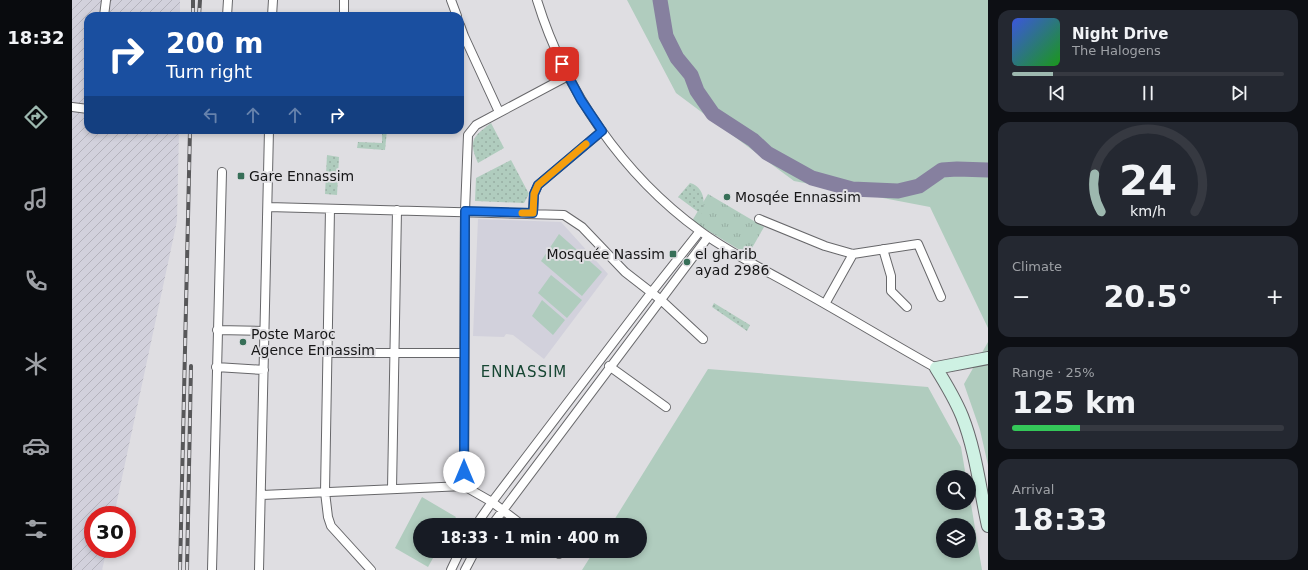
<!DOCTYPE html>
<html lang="en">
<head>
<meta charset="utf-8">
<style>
	body { margin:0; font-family:"DejaVu Sans",sans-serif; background:#242831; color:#f1f3f6; height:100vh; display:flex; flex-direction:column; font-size:15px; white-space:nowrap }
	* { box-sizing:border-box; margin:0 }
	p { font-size:13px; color:#9ea1a6 }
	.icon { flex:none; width:22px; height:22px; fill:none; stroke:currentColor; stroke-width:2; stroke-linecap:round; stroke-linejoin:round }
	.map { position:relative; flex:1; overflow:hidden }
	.side { display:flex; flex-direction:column; gap:10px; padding:10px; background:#0d0f14; width:320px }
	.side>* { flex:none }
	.hud { position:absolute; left:12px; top:12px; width:380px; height:122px; border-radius:12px; box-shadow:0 2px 6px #0003; background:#1a4fa0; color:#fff; overflow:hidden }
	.fabs { position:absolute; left:864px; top:470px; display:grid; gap:8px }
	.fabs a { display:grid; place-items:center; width:40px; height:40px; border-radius:50%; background:#171b24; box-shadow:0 2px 6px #0003; font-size:20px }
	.speed { position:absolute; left:12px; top:506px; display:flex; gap:8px; font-size:20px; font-weight:700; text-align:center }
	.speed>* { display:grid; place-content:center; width:52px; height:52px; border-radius:50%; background:#171b24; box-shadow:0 2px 6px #0003; line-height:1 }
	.speed .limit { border:6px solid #d22; background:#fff; color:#111 }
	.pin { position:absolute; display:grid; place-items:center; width:34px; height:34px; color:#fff; margin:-17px; border-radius:8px; box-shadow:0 2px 6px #0006 }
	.me { position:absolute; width:44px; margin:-22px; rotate:0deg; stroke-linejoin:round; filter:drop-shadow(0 0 3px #0008) }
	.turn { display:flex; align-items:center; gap:14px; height:84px; padding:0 16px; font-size:18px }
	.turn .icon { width:52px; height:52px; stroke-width:2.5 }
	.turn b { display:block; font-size:28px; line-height:34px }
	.lanes { display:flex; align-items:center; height:38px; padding:0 16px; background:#0003; justify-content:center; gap:20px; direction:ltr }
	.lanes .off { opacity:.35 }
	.big { font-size:30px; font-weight:700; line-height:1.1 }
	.side .tile { flex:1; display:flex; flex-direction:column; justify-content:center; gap:6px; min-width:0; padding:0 14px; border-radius:12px; background:#242831 }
	.side .dial { align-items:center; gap:0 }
	.dial svg { height:104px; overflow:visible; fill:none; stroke:#363941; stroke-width:7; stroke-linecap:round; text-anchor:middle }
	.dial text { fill:#f1f3f6; stroke:none }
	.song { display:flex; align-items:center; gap:12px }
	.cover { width:48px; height:48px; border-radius:6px; background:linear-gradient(135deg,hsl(230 70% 55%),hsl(120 70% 35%)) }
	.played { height:4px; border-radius:2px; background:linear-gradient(90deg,#9db8af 15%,#363941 15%) }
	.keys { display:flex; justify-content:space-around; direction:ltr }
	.heat { display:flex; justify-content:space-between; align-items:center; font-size:22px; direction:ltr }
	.charge { height:6px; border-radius:3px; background:linear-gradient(90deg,#34c759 25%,#363941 0) }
	.trip { position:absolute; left:341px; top:518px; width:234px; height:40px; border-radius:20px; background:#171b24; box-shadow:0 2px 6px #0003; font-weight:700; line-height:40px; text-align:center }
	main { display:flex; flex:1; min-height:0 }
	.tabs { display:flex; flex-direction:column; width:72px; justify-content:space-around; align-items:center; background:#090b0e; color:#9ea1a6 }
	.tabs .icon { width:28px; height:28px }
	.tabs .current { color:#9db8af }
	.tabs b { font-size:18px; color:#f1f3f6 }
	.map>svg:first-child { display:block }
	.built { fill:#d2d1dc }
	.industrial { fill:url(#industrial-furrows) }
	.grass { fill:#b0ccbe; fill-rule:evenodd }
	.park { fill:url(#park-tufts) }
	.garden { fill:url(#garden-dots) }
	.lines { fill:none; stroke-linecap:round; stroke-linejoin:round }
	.river { stroke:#86809f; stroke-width:15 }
	.street-casing { stroke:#67676a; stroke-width:10 }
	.secondary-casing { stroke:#67676a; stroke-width:14 }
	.street { stroke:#fff; stroke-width:8 }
	.secondary { stroke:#cef1e3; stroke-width:12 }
	.rail-casing { stroke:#575759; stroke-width:4 }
	.rail { stroke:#dfdee2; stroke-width:2.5; stroke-dasharray:8; stroke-linecap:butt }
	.route-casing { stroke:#114b97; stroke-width:10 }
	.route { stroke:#1a73e8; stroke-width:7 }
	.slow { stroke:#f59e0b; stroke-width:7 }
	.poi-dot { fill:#376f58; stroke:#dfdee2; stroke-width:1.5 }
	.labels { text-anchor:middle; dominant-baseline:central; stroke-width:4; stroke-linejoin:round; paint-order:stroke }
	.poi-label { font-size:14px; fill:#171718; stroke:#dfdee2; text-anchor:start }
	.neighbourhood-label { font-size:15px; letter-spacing:1px; fill:#174633; stroke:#dfdee2 }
</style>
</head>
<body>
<main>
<nav class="tabs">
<b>18:32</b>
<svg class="icon current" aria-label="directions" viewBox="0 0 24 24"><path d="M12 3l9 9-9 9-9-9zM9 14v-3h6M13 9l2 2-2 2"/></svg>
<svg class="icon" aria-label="music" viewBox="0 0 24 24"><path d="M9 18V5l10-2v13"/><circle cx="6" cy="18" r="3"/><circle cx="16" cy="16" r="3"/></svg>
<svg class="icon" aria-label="phone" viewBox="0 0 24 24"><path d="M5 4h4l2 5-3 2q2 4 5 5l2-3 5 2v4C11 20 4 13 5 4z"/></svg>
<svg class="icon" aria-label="climate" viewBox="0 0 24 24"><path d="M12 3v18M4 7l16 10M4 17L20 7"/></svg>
<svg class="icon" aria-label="car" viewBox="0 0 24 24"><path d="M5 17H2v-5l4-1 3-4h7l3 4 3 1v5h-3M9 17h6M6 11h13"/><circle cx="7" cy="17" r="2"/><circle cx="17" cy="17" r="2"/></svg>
<svg class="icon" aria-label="filters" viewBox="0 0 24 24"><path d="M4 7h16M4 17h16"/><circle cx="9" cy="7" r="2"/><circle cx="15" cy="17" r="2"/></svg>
</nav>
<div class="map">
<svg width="916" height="570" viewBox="0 0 916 570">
	<defs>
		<pattern id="industrial-furrows" width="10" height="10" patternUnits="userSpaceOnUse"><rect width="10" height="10" fill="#d2d1dc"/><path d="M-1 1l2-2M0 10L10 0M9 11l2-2" fill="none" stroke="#b4b3bc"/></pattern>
		<pattern id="park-tufts" width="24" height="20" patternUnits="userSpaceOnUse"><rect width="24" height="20" fill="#b0ccbe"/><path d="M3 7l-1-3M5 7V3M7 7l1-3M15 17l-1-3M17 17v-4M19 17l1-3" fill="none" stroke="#97aea3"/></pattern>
		<pattern id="garden-dots" width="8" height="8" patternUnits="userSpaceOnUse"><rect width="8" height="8" fill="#b0ccbe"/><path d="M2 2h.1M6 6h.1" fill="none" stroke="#97aea3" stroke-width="1.8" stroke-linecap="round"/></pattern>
	</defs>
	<rect width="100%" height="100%" fill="#dfdee2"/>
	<path class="built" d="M406,219L489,222L536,274L472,359L441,335L434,334L432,337L401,336Z"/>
	<path class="industrial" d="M0,0H108V16H16V130H107L105,221L42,515H21V549H35L30,570H0Z"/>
	<path class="grass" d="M555,0H916V328L858,207L722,181L604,93Z
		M487,234L530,272L510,296L469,261Z
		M479,275L510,300L495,318L466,293Z
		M470,300L493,320L481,335L460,316Z
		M916,342V465L908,430L892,384Z
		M636,369L856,387L889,447L894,477H871V503H897V492L910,570H510L522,551H568V525H539ZM871,525H897V551H871Z
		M350,497L384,517L379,525H348V551H365L356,567L323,548Z"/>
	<path class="park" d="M636,194L692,227L676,255L620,221Z"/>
	<path class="garden" d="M419,123L432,148L406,163C396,140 401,137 419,123Z
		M310,130H315L313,150L285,148L286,142L310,143Z
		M255,155L267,157L265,195L253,194Z
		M439,160L457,194L452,203L403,201L404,178Z
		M618,183C631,186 635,202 629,214L606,197Z
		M642,303L678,325L675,331L640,307Z"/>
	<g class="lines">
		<path class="river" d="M588,0L594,36L605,58L619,75L625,91L641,114L681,140L695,153L740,178L780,189L826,191L847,186L870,170L885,169L916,170"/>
		<g class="street-casing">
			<path id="street" d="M379,0L385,16
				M465,0C493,91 551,175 628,231C659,254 697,272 730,291C775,316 819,343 864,368
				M32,16L34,0
				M155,16L156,0
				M200,16L201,0
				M272,16V0
				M388,25L392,36
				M388,38L392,36L427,112
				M0,107L16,109
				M196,207L492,215L510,227L553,272L589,300L631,339
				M258,209L253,492L256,517L259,526L299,570
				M461,213L462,194L466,185L530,131
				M687,219L753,246L781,254L846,244L869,297
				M811,249L819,276V291L835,307
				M753,304L781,254
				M145,330L193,331
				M256,353H392
				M537,366L594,407
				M144,367L192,370
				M320,489L325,210
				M190,495L392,486
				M404,525L420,502L579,293L628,231
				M420,525L636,237
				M450,525L420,502L392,486L393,211L396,135L404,125L496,76
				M483,551L487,554
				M140,570L150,172
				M187,570L197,130
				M379,570L388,551
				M393,570L403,551"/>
		</g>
		<g class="secondary-casing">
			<path id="secondary" d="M916,358L864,368C874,384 883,399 890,416C904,451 908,490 916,526"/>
		</g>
		<use href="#street" class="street"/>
		<use href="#secondary" class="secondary"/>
		<g class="rail-casing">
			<path id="rail" d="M121,16V0
				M127,16L128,0
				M108,570L118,130
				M115,570L119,366"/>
		</g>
		<use href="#rail" class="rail"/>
	</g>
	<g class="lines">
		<g class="route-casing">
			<path id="route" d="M392,472L393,211L461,213L462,194L466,185L530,131L509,100L490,64"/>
		</g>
		<use href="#route" class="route"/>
		<path class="slow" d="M450,213H461L462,194L466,185L514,144"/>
	</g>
	<g class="poi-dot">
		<rect x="165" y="172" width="8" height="8" rx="2"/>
		<circle cx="655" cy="197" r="4"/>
		<rect x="597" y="250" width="8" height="8" rx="2"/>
		<circle cx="615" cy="262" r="4"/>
		<circle cx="171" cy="342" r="4"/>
	</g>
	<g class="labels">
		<g class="poi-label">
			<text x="177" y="176">Gare Ennassim</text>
			<text x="663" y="197">Mosqée Ennassim</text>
			<text x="593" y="254" text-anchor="end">Mosquée Nassim</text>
			<text x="623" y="254">el gharib<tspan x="623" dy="16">ayad 2986</tspan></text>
			<text x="179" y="334">Poste Maroc<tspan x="179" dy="16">Agence Ennassim</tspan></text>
		</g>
		<g class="neighbourhood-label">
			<text x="452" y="372">ENNASSIM</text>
		</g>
	</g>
</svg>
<div class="fabs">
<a><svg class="icon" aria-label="search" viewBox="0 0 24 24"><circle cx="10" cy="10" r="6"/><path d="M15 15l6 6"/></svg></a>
<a><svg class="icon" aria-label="layers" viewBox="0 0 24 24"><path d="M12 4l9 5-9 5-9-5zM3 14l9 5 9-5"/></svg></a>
</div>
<div class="speed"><div class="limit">30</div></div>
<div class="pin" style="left:490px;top:64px;background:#d93025"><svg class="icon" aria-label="arrive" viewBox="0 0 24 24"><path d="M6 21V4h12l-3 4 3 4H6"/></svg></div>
<svg class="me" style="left:392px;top:472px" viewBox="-20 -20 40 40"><circle r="19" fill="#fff"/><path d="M0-13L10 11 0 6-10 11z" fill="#1a73e8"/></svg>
<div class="trip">18:33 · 1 min · 400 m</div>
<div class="hud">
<div class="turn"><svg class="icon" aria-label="right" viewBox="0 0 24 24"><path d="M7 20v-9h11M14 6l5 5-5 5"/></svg><div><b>200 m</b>Turn right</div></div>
<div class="lanes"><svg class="icon off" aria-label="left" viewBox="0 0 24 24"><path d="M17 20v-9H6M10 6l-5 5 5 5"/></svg><svg class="icon off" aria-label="ahead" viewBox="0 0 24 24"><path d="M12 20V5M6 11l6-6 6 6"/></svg><svg class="icon off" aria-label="ahead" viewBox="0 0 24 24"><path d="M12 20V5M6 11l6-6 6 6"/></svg><svg class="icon" aria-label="right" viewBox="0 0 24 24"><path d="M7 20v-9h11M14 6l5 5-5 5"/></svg></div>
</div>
</div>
<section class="side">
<div class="tile">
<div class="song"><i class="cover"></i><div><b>Night Drive</b><p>The Halogens</p></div></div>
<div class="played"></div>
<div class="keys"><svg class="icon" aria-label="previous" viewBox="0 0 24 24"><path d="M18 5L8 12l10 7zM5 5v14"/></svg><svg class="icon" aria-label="pause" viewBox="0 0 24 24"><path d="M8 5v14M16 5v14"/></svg><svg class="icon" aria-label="next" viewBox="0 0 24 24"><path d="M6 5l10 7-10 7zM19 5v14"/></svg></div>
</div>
<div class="tile dial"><svg viewBox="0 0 100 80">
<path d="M14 69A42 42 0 1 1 86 69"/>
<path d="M14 69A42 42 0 0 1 9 40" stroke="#9db8af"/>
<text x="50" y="56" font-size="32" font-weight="700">24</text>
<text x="50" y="72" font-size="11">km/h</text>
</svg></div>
<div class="tile"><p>Climate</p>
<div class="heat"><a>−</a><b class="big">20.5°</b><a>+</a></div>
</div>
<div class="tile"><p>Range · 25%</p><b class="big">125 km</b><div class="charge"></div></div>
<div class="tile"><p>Arrival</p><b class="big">18:33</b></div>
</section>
</main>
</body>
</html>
